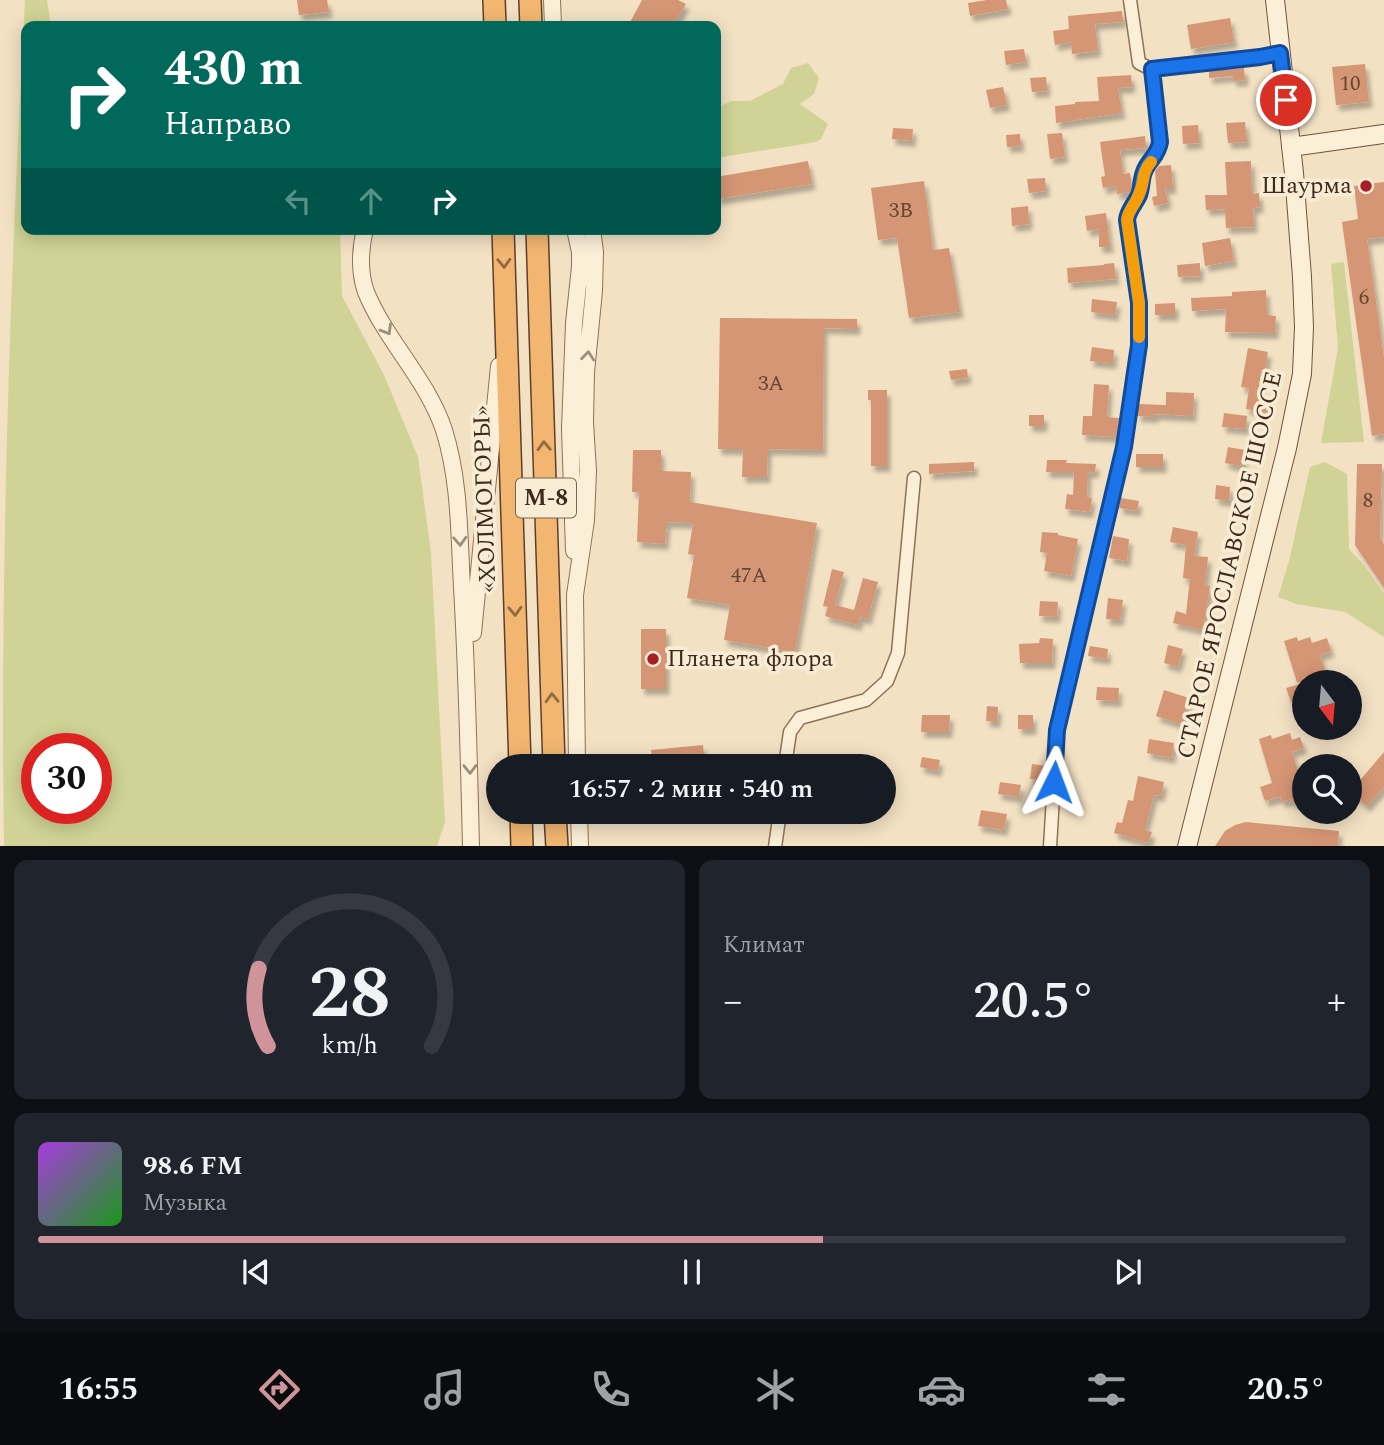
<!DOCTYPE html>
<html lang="ru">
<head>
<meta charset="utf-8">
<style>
	body { margin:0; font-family:Spectral,serif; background:#20242c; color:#f1f3f6; height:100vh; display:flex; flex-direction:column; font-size:26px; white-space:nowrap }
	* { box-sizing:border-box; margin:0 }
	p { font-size:23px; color:#9ea1a6 }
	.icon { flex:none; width:38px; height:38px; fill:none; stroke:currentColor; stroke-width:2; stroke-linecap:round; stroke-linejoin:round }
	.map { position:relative; height:846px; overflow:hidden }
	.details { display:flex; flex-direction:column; gap:14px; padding:14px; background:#0d0f14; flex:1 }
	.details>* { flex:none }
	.guide { position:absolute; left:21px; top:21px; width:700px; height:214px; border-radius:14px; box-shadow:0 4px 18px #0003; background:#00695c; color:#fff; overflow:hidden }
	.needle { width:46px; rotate:164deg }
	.buttons { position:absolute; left:1292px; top:670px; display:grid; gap:14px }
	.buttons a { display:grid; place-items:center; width:70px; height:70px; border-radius:50%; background:#171b24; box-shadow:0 4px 18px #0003; font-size:35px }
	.speed { position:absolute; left:21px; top:733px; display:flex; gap:14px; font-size:35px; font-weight:700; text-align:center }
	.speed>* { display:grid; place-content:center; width:91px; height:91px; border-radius:50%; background:#171b24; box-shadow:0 4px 18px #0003; line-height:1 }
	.speed .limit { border:10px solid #d22; background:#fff; color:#111 }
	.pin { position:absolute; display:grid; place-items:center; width:60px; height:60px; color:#fff; margin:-30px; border:4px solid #fff; border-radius:50%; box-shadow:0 2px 7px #0007 }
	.me { position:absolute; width:77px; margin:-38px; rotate:3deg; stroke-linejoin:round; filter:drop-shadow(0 0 5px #0008) }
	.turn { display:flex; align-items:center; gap:24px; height:147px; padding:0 28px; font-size:32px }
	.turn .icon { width:91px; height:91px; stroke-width:2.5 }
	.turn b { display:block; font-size:49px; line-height:60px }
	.lanes { display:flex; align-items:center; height:66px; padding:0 28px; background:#0003; justify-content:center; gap:35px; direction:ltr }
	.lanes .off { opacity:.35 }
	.big { font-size:52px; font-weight:600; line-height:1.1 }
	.details .widget { flex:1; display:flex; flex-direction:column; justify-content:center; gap:10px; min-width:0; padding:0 24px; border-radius:14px; background:#20242c }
	.details .dial { align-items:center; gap:0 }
	.dial svg { height:182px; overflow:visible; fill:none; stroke:#363941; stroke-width:7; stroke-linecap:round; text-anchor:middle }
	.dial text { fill:#f1f3f6; stroke:none }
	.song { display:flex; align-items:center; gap:21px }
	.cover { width:84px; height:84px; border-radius:10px; background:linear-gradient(135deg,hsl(280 70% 55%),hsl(120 70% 35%)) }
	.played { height:7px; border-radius:4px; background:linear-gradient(90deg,#cf949a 60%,#363941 60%) }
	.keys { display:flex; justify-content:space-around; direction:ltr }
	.heat { display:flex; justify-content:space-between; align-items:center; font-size:38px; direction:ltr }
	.details .tiles { flex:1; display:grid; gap:14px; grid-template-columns:1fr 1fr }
	.widget:last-child { grid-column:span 2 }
	.trip { position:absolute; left:486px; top:754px; width:410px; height:70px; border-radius:35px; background:#171b24; box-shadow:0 4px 18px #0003; font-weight:600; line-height:70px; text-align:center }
	.dock { display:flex; height:112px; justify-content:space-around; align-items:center; background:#090b0e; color:#9ea1a6 }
	.dock .icon { width:49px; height:49px }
	.dock .active { color:#cf949a }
	.dock b { font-size:32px; color:#f1f3f6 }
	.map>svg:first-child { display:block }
	.green { fill:#d0d395; fill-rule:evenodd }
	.building { fill:#d59675; filter:url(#shadow) }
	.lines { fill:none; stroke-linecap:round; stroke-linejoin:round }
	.minor-casing { stroke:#907157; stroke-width:15 }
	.tertiary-casing { stroke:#907157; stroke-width:18 }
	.secondary-casing { stroke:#72523a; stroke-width:20 }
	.trunk-casing { stroke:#5d3f2c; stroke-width:24 }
	.minor { stroke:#fcefd8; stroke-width:12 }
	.tertiary { stroke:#fcefd8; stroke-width:16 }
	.secondary { stroke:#fcefd8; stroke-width:18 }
	.trunk { stroke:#f2b671; stroke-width:21 }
	.oneway { stroke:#8f6a43 }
	.oneway2 { stroke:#9d8d7a }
	.route-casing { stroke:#114b97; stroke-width:18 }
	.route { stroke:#1a73e8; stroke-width:12 }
	.slow { stroke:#f59e0b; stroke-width:12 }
	.poi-dot { fill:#a6202a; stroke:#f9ecd4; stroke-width:2.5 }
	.labels { text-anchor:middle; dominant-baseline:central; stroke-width:7; stroke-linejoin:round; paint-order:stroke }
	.number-label { font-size:21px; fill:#644633 }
	.shield { fill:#f9ecd4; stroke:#766554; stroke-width:2 }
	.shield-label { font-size:23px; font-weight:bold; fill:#3e2b1d }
	.poi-label { font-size:24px; fill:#3e2b1d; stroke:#f9ecd4; text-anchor:end }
	.street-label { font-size:24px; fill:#3e2b1d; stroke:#f9ecd4 }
</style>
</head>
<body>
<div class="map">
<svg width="1384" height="847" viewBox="0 0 1384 847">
	<defs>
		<filter id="shadow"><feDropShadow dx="3.5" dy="6" stdDeviation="2" flood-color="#0004"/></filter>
	</defs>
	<rect width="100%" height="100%" fill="#f3e1c3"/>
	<path class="green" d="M25,0H47L51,26H26V229H340L342,296L384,375L418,457L431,553L445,822L437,846H4C0,564 10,282 25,0ZM96,749V808H37V749Z
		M808,63L819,78L814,94L800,104L828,124L821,139L816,142L716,158V108L732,101H750L783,84L791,68Z
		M1344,262L1364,442L1321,443L1338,348L1331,264Z
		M1325,462L1347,474L1349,549L1364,565L1384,594V637L1345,612L1296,604L1278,597L1289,561L1310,467Z"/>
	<path class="building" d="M297,0H327L329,12L299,15Z
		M642,0H678L686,4L673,26H628Z
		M987,0H1006L1008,9L970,16L968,3Z
		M1122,11L1123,22L1095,24L1098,51L1072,54L1071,42L1055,45L1053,31L1069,29L1068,16Z
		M1230,18L1234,42L1191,49L1187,25Z
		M1024,49L1026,62L1006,65L1004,51Z
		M1365,64L1369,102L1336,105L1332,67Z
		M1244,68L1245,80L1233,81V76L1209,78V71Z
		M1131,75L1132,87L1118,88L1122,113L1056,123L1055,106L1075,104V102L1099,101L1097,77Z
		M1046,77L1047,91L1032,92L1030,78Z
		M1003,87L1007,105L990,108L986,90Z
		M1245,122L1247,142L1228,143L1226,123Z
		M1198,125L1199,143L1183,144L1182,126Z
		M893,128L913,129L912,141L892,139Z
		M1062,133L1065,157L1050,159L1047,134Z
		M1020,134L1021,146L1007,147L1006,135Z
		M1145,136L1146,148L1120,150L1123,174L1130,173L1132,188L1131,192L1117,194L1116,186L1103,188L1101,177L1105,176L1100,142Z
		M808,161L812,184L717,199L716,177Z
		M1251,161L1252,194L1259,193L1260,207L1253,208L1254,227L1226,228L1225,209L1206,210L1205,195H1227L1225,162Z
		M1171,165L1173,188H1165L1168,203L1154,206L1152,197L1157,196L1155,171L1159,166Z
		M1045,178L1046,191L1029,193L1027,179Z
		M924,181L933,250L949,248L960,312L909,318L897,238L878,240L871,188Z
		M1384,182V237L1367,239L1384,357V434L1372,436L1342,222L1358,219L1354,186Z
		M1028,206L1029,224L1012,226L1011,208Z
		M1106,213L1110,247H1099V229L1087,231L1085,216Z
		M1230,238L1234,261L1205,266L1202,243Z
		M1114,263L1116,279L1068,283L1067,268L1104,265V264Z
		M1200,263V276L1178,277L1177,265Z
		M1266,290L1267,315L1276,316L1275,333L1225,332L1226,309L1192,311L1191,298L1232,296V292Z
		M1092,299L1117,302L1115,315L1091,312Z
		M1175,303V315H1155V304Z
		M720,318L857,319V329L824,328L823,450L768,449L767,477H742L743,449H718Z
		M1092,347L1114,350L1113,363L1090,361Z
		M1248,348L1268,352L1265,371L1261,370L1258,398L1267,399L1266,412L1246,409L1249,388L1241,387Z
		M967,369L968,378L951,380L949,371Z
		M1094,384L1109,385L1107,417L1119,418L1117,437L1082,435L1083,416H1092Z
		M868,390H887V466H871V400H868Z
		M1166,392L1194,393L1193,416L1155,414V417L1137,416L1139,404L1166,405Z
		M1224,413L1247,416L1246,429L1222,427Z
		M1029,415H1044V426H1029Z
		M1228,447L1245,450L1242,466L1225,463Z
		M633,450H661V471L691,472L690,502L817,523L795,652L724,640L730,605L687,598L694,555L688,554L693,523L667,522L665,544L637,542L639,492H632Z
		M1136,454H1163V467H1136Z
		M1047,460H1067L1066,463L1096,464L1095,472H1088L1087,497L1092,498L1090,512L1065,509L1067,494L1073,495L1074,472H1046Z
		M974,462V471L929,474V464Z
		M1357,464H1382L1380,538L1384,544V588L1355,545Z
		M1216,485L1230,487L1229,501L1215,499Z
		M1121,498L1139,501L1137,511L1119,508Z
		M1173,527L1198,532L1194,556L1208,557L1205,586H1210L1203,630L1173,623L1176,611L1186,614L1191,569L1190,579L1183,578L1186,545L1170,542Z
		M1042,532L1058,533V535L1078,539L1071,576L1044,571L1047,553L1040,552Z
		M1113,536L1129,539L1127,561L1109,558Z
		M832,569L844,572L835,605L854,610L863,578L878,582L868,619L860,617L858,625L825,616L828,607L823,606Z
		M1108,598L1123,600L1120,620L1106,619Z
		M1040,601L1058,602L1057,617L1039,616Z
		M641,629H666V689H641Z
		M1297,637L1298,641L1310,637L1312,643L1327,638L1331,651L1320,655L1329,682H1297L1284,641Z
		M1040,638L1053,639L1052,663H1020L1019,644L1039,643Z
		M1168,645L1183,649L1178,667L1164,663Z
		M1090,646L1108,649L1107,659L1088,656Z
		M1304,683V699L1291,702L1286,688Z
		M1097,687L1119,688L1118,701L1096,700Z
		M1164,690L1189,698L1181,724L1156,716Z
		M987,706L998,707L997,722L986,721Z
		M922,715H950L949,732H921Z
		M1018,715H1033V729H1018Z
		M1290,733L1292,740L1300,737L1304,748L1292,752L1304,791V799L1292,803L1291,799L1282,802L1280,797L1265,801L1260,787L1272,783L1259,739L1271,735L1272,739Z
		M1149,739L1174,743L1172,758L1147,753Z
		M703,745L705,766H653L651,750Z
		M1384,752V787L1367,806L1350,792Z
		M810,755L825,757L824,766H809Z
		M922,757L940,760L938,771L920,767Z
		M1032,764L1046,766L1044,780L1030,779Z
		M1138,776L1164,782L1161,796L1154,795L1145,830L1152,832L1148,843L1114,833L1117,822L1122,823L1128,800L1133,801Z
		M1000,782L1021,785L1019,797L998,794Z
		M981,810L1007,814L1004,830L978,826Z
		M1246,822L1339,831L1338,846H1215L1225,831L1235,825Z"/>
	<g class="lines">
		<g class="minor-casing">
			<path id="minor" d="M1130,0L1139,63L1151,69L1260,57L1280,53
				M785,766L790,732L800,718L866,700L887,681L898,653L914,478
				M775,847L780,812
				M1050,847L1057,730L1124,447L1139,345V304L1127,220L1128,213L1140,193L1144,171L1156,156L1160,142L1151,69"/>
		</g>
		<g class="tertiary-casing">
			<path id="tertiary" d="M552,0L553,26
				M365,229C360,250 359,272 366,292C386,341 427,379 444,430C460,481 459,534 462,587C467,674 469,760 471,847
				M574,551L570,429L574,323L580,267V252L575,229
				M473,633L499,366
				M577,766L575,595L586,520L588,471L585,422L586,372L594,291L595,252L592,229
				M579,812L580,847"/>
		</g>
		<g class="secondary-casing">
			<path id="secondary" d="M1291,147L1384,134
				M1187,847L1287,448L1302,374L1304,327L1302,277L1294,173L1275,0"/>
		</g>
		<g class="trunk-casing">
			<path id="trunk" d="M494,0L495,26
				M530,0L531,26
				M503,229L520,766
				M537,229L554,766
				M521,812L522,847
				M555,812L557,847"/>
		</g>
		<use href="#minor" class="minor"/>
		<use href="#tertiary" class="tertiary"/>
		<use href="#secondary" class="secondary"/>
		<use href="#trunk" class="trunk"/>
	</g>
	<defs><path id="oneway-chevron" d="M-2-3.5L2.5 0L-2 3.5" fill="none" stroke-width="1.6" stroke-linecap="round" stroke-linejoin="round" transform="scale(1.75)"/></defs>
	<g class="oneway">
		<use href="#oneway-chevron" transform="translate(504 263) rotate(88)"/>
		<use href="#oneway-chevron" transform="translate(544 446) rotate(-92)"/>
		<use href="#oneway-chevron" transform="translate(515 611) rotate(88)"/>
		<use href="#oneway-chevron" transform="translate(552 698) rotate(-92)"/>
	</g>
	<g class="oneway2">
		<use href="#oneway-chevron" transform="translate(387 330) rotate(59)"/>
		<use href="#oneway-chevron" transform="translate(588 356) rotate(-84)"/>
		<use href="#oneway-chevron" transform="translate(460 541) rotate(87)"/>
		<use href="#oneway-chevron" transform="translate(470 769) rotate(89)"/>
	</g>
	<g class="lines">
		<g class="route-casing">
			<path id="route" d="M1054,782L1057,730L1124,447L1139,345V303L1127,220C1128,210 1135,204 1139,195C1142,187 1141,179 1144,172C1148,160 1158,156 1160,142L1152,69L1260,57L1280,53L1286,100"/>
		</g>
		<use href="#route" class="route"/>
		<path class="slow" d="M1139,337V303L1127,220C1128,210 1136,204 1139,194C1145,182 1141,173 1151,162"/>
	</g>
	<g class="poi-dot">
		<circle cx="1366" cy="186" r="7"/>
		<circle cx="653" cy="659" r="7"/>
	</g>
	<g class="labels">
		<g class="number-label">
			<text x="1350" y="84">10</text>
			<text x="901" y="211">3В</text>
			<text x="1364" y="298">6</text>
			<text x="771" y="384">3А</text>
			<text x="1368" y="501">8</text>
			<text x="749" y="576">47А</text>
		</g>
		<rect class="shield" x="516" y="478.5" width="60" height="39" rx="5"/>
		<g class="shield-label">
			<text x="546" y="498">М-8</text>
		</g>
		<g class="poi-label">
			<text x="1352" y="186">Шаурма</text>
			<text x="667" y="659" text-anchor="start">Планета флора</text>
		</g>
		<g class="street-label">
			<text transform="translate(485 499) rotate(-92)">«ХОЛМОГОРЫ»</text>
			<text transform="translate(1230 565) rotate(-77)">СТАРОЕ ЯРОСЛАВСКОЕ ШОССЕ</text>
		</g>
	</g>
</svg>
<div class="buttons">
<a><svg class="needle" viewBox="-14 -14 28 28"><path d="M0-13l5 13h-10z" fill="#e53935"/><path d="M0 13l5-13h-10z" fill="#9ea1a6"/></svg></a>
<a><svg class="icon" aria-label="search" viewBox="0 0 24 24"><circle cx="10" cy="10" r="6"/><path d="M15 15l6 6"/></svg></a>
</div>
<div class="speed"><div class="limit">30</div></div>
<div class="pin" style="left:1286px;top:100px;background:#d93025"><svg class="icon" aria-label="arrive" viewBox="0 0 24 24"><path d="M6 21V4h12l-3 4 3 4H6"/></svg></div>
<svg class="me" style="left:1054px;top:782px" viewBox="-20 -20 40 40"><path d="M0-17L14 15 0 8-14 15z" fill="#1a73e8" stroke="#fff" stroke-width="4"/></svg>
<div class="trip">16:57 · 2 мин · 540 m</div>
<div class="guide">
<div class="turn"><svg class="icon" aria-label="right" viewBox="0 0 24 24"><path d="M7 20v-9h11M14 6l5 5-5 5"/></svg><div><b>430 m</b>Направо</div></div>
<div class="lanes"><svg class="icon off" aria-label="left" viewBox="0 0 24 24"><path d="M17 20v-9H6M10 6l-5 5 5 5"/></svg><svg class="icon off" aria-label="ahead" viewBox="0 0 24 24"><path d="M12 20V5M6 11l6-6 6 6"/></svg><svg class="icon" aria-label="right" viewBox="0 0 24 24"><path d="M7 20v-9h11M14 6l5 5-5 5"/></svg></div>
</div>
</div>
<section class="details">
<div class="tiles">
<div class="widget dial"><svg viewBox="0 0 100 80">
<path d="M14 69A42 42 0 1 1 86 69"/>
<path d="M14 69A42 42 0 0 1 10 35" stroke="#cf949a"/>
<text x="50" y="56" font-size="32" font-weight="700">28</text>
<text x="50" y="72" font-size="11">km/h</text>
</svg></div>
<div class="widget"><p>Климат</p>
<div class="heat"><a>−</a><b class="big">20.5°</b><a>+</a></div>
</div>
<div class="widget">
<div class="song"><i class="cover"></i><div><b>98.6 FM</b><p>Музыка</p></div></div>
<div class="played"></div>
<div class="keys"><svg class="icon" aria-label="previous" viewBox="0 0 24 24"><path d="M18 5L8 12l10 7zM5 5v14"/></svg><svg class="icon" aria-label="pause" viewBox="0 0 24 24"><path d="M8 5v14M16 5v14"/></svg><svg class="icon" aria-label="next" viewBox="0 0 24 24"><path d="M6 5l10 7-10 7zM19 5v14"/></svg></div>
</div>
</div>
</section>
<nav class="dock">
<b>16:55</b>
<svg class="icon active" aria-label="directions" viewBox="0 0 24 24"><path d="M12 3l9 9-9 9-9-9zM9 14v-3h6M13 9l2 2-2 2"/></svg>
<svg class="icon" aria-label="music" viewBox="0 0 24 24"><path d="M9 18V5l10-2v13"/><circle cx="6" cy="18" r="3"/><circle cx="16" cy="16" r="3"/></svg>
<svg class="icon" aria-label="phone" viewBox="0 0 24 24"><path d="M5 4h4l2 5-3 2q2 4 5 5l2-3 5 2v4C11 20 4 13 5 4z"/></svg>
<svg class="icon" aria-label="climate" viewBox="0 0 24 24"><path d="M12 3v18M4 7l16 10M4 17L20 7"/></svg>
<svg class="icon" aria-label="car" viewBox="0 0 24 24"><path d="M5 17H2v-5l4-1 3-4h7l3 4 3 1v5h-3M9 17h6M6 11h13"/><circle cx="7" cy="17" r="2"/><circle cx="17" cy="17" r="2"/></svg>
<svg class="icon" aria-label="filters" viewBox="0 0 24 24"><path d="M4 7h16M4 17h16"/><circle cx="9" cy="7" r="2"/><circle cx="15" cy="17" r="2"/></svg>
<b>20.5°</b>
</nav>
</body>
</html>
